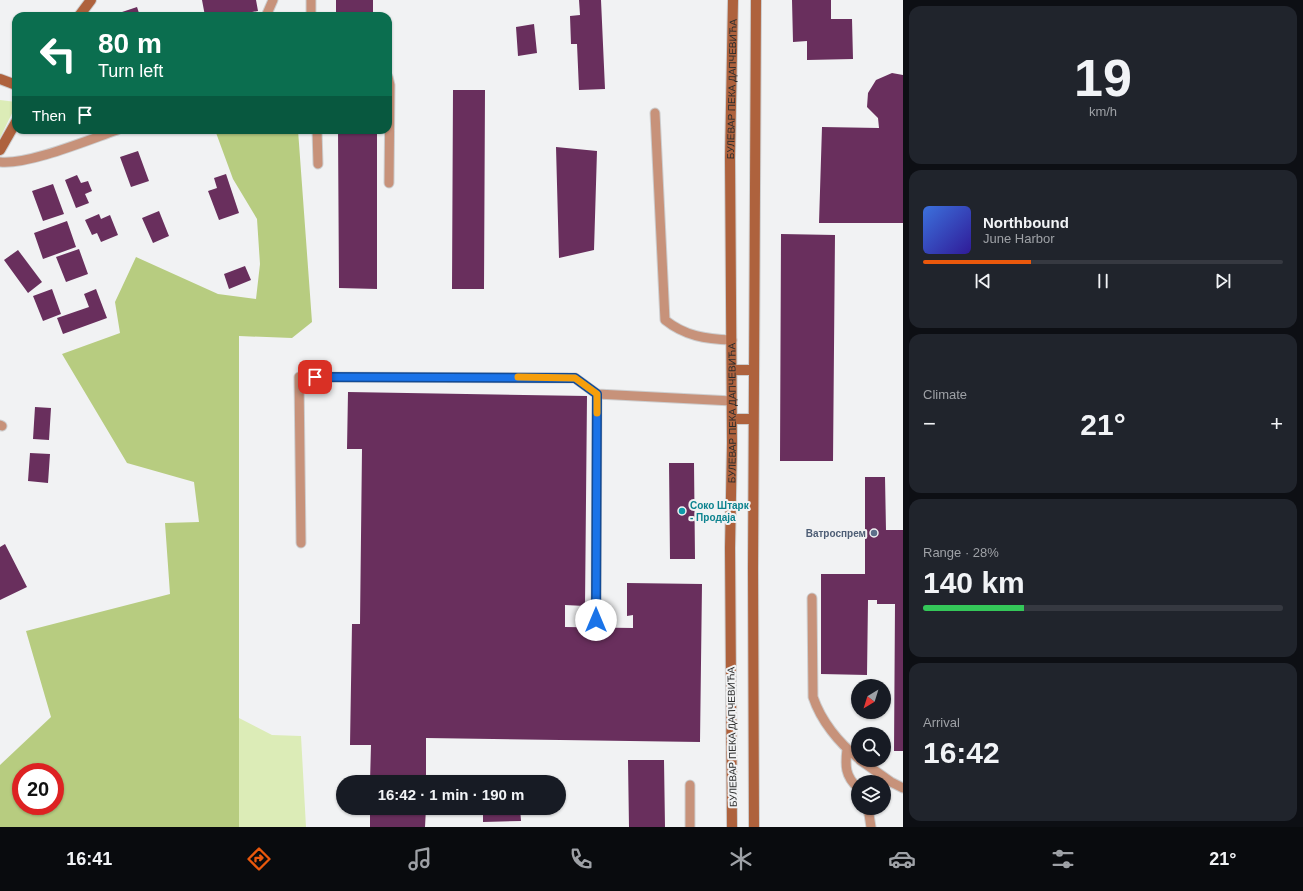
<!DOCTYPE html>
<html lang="en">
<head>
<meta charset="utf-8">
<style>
	body { margin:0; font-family:Arial,sans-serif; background:#20242c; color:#f1f3f6; height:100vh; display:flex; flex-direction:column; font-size:15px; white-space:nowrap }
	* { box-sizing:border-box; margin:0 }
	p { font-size:13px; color:#9ea1a6 }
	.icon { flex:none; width:22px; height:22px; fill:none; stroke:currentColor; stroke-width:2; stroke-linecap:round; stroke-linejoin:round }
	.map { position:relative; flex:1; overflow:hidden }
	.details { display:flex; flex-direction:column; gap:6px; padding:6px; background:#0d0f14; width:400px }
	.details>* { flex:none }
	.top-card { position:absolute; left:12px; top:12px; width:380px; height:122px; border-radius:12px; box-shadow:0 1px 3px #0004; background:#0b6e4f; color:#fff; overflow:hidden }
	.needle { width:26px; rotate:218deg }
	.controls { position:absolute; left:851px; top:679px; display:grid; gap:8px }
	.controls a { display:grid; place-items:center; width:40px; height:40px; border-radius:50%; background:#171b24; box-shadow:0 1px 3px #0004; font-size:20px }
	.speed { position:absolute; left:12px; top:763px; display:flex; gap:8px; font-size:20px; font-weight:700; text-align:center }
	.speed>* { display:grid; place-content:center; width:52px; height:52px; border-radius:50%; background:#171b24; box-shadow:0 1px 3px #0004; line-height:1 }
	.speed .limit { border:6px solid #d22; background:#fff; color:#111 }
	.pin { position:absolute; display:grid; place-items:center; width:34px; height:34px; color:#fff; margin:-17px; border-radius:8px; box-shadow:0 2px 6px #0006 }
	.me { position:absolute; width:44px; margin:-22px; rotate:0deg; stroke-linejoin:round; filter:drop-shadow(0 0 3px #0008) }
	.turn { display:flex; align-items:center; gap:14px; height:84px; padding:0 20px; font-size:18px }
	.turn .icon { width:52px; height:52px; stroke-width:2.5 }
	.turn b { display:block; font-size:28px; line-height:34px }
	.then { display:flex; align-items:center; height:38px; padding:0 20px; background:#0003; gap:8px; font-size:15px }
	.big { font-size:30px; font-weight:600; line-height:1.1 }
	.details .card { flex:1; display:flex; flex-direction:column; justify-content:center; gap:6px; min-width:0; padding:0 14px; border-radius:12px; background:#20242c }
	.details .dial { align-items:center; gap:0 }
	.dial b { font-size:52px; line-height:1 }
	.song { display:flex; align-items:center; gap:12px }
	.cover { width:48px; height:48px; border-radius:6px; background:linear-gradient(135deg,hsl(220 70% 55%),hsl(250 70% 35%)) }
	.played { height:4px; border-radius:2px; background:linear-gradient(90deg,#ea580c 30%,#363941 30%) }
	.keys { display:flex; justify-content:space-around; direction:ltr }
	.heat { display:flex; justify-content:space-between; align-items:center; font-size:22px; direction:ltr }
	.charge { height:6px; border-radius:3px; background:linear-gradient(90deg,#34c759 28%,#363941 0) }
	.trip { position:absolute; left:336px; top:775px; width:230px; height:40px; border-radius:20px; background:#171b24; box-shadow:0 1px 3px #0004; font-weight:600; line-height:40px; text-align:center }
	.tab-bar { display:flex; height:64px; justify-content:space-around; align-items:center; background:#090b0e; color:#9ea1a6 }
	.tab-bar .icon { width:28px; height:28px }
	.tab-bar .selected { color:#ea580c }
	.tab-bar b { font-size:18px; color:#f1f3f6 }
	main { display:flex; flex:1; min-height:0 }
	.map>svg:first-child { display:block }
	.green { fill:#dcecb7 }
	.forest { fill:#b7cc80; fill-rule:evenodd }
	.building { fill:#692f5d }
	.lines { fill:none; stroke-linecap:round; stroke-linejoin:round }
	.lane-casing { stroke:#cdcecf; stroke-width:11 }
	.secondary-casing { stroke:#cdcecf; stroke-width:12 }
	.lane { stroke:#c7927a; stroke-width:9 }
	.secondary { stroke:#ae623d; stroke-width:10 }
	.route-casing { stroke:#114b97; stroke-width:10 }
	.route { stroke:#1a73e8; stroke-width:7 }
	.slow { stroke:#f59e0b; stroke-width:7 }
	.culture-dot { fill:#0f9aa8; stroke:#f1f2f3; stroke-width:1.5 }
	.service-dot { fill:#5c6f8a; stroke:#f1f2f3; stroke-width:1.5 }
	.labels { text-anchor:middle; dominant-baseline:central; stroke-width:4; stroke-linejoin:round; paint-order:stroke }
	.street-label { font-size:10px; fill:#2b2c2c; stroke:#f1f2f3 }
	.culture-label { font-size:10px; font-weight:bold; fill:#0d838f; stroke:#f1f2f3; text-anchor:start }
	.service-label { font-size:10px; font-weight:bold; fill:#4e5e75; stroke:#f1f2f3; text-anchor:end }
</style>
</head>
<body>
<main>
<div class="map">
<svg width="903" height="827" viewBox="0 0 903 827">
	<rect width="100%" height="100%" fill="#f1f2f3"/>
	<path class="green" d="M0,100L16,102V105L0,138Z
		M239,718L272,735L301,736L306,827H239Z"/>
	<path class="forest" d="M215,130H298L312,322L292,338L239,336V827H0V765L51,717L26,631L170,594L165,523L199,522L194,482L127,463L62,354L120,333L115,302L136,257L218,294L256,299L260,264L257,219L233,179ZM21,772H55V806H21Z"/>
	<path class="building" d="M202,0H256L258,11L231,16H205Z
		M336,0H373V16H336Z
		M579,0H601L605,89L579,90L577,44H571L570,16L580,15Z
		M792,0H831V19H852L853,59L807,60V41L793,42Z
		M137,7L140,16H110Z
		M534,24L537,53L518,56L516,27Z
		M892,73L903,75V223H819L822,127L879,128L878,118L867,107L868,93L876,80Z
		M453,90H485L484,289H452Z
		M338,130H377V289L339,288Z
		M556,147L597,151L594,250L559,258Z
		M138,151L149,181L131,187L120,157Z
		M226,174L239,213L219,220L208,191L217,188L214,178Z
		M77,175L81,183L88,181L92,191L85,194L89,203L76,208L65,180Z
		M53,184L64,214L43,221L32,191Z
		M159,211L169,236L153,243L142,218Z
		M99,214L101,219L110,215L118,235L101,242L97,233L92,235L85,220Z
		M67,221L76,247L43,259L34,233Z
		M781,234L835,235L833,461H780Z
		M79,249L88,274L66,282L56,257Z
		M18,250L42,282L28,293L4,260Z
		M245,266L251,280L229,289L224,274Z
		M52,289L61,314L43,321L33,296Z
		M96,289L107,318L63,334L57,318L89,307L84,294Z
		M348,392L587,396L585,606L565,605V627L633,628V615L627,616V583L702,584L700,742L426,738V782H370L371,745H350L352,624H360L362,449H347Z
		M35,407L51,408L49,440L33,439Z
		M30,453L50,454L48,483L28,481Z
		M669,463H694L695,559H670Z
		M865,477H885L886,530H903V751H894L895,604H877V600H868L867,675L821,674V574H865Z
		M5,544L27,587L0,600V547Z
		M628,760H664L665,827H629Z
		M370,808H426L425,827H370Z
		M483,808H520L521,821L483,822Z"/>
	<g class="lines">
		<g class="lane-casing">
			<path id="lane" d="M311,0V16
				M266,16L273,0
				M388,77L390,85L389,183
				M655,113L665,320C685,336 705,339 732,340
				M317,130L318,164
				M0,162C28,165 88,140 117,130
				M0,425L2,426
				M301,543L299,377L575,378L597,394
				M812,598L813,697C821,721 839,743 858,758
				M596,620L597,394L732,401
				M847,749C845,766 845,776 858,788
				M860,760L891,782L903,788
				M690,785V827
				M868,808L871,827"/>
		</g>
		<g class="secondary-casing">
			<g id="secondary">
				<path d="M79,16L91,0"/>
				<path d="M0,79L16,85"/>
				<path d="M0,150L16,122"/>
				<path d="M732,370H754"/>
				<path d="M732,419H753"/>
				<path id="s1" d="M732,827L730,548L732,443L730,158L733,0"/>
				<path d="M754,827L753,569L756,0"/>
			</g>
		</g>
		<use href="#lane" class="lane"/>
		<use href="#secondary" class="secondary"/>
	</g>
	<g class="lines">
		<g class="route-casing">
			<path id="route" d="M315,377L575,378L597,394L596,620"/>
		</g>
		<use href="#route" class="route"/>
		<path class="slow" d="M518,377L575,378L597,394V413"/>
	</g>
	<circle class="culture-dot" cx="682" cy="511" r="4"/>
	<circle class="service-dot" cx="874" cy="533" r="4"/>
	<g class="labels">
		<g class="street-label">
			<text stroke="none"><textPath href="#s1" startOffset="738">БУЛЕВАР ПЕКА ДАПЧЕВИЋА</textPath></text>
			<text stroke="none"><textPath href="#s1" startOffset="414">БУЛЕВАР ПЕКА ДАПЧЕВИЋА</textPath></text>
			<text transform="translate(732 737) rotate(-91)">БУЛЕВАР ПЕКА ДАПЧЕВИЋА</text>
		</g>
		<g class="culture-label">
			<text x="690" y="505">Соко Штарк<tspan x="690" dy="12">- Продаја</tspan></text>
		</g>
		<g class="service-label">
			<text x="866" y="533">Ватроспрем</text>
		</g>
	</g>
</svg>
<div class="controls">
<a><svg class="needle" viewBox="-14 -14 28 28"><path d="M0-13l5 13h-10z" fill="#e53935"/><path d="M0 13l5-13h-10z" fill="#9ea1a6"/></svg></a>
<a><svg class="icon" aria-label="search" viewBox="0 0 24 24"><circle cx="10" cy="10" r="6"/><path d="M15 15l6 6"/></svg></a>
<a><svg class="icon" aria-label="layers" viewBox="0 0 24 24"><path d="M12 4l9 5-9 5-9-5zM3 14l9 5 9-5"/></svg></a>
</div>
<div class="speed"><div class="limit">20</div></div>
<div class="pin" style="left:315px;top:377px;background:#d93025"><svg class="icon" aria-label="arrive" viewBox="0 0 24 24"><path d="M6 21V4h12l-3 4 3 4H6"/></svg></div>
<svg class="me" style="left:596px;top:620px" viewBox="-20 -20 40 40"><circle r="19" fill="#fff"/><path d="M0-13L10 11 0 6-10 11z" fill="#1a73e8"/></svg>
<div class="trip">16:42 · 1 min · 190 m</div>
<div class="top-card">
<div class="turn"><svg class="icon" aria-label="left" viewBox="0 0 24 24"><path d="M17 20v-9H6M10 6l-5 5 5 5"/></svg><div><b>80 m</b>Turn left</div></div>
<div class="then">Then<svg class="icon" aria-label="arrive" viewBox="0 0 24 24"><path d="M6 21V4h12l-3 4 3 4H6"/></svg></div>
</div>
</div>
<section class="details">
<div class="card dial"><b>19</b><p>km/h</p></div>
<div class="card">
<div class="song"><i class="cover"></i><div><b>Northbound</b><p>June Harbor</p></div></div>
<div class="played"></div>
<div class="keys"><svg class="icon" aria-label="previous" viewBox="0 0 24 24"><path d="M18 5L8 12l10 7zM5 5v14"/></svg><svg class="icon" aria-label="pause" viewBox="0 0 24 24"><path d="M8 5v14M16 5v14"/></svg><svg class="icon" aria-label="next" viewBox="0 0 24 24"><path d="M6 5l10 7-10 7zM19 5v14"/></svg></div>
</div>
<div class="card"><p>Climate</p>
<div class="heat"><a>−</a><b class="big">21°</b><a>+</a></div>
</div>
<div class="card"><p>Range · 28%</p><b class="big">140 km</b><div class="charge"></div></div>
<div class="card"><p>Arrival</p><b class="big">16:42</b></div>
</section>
</main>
<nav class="tab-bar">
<b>16:41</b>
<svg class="icon selected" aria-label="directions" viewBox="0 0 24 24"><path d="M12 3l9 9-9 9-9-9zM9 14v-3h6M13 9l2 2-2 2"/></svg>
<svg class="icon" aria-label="music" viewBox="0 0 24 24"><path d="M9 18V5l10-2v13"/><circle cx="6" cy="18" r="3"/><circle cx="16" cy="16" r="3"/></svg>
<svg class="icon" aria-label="phone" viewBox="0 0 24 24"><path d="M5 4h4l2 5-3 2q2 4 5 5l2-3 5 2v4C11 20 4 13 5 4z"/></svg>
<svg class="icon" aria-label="climate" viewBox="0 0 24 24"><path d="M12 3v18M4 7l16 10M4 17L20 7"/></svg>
<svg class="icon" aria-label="car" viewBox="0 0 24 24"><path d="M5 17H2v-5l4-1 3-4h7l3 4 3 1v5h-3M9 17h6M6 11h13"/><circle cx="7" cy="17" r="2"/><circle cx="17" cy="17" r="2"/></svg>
<svg class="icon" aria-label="filters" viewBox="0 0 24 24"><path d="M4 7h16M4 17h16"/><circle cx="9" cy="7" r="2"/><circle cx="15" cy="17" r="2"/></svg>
<b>21°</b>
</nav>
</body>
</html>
